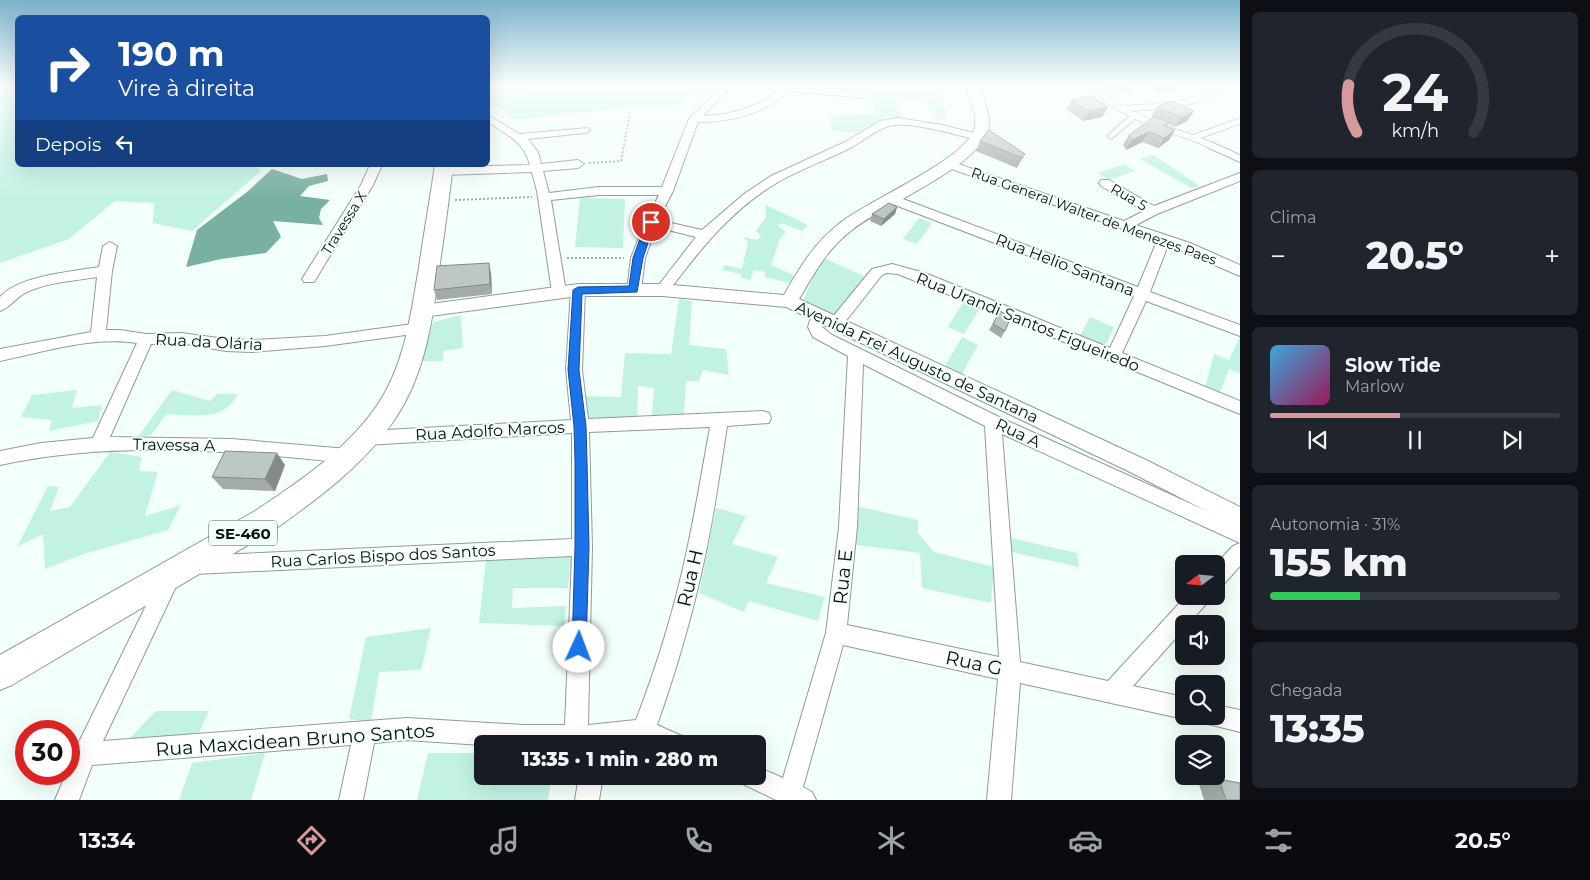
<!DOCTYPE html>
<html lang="pt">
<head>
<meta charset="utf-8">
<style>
	body { margin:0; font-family:Montserrat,sans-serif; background:#20242c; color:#f1f3f6; height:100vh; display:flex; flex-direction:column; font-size:19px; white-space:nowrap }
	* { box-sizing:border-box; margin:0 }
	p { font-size:16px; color:#9ea1a6 }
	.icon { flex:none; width:28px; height:28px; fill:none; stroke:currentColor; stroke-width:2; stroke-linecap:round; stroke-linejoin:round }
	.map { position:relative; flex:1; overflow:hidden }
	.details { display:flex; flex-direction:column; gap:12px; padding:12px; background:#0d0f14; width:350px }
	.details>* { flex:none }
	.hud { position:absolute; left:15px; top:15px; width:475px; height:152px; border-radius:8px; box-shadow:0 5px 20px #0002; background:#1a4fa0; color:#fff; overflow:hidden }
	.needle { width:32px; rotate:254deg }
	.fabs { position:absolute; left:1175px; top:555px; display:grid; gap:10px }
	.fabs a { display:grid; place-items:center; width:50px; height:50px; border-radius:8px; background:#171b24; box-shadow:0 5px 20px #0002; font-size:25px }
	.speed { position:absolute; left:15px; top:720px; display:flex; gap:10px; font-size:25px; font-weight:700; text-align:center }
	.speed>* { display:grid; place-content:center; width:65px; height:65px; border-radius:50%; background:#171b24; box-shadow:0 5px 20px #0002; line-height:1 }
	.speed .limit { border:8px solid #d22; background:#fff; color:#111 }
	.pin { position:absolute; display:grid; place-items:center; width:42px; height:42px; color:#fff; margin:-21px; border:2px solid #fff; border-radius:50%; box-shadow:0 1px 5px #0007 }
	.me { position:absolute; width:55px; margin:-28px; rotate:2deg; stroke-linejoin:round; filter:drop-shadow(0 0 4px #0008) }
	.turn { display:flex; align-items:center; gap:18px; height:105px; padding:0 20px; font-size:22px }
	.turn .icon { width:65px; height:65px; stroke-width:2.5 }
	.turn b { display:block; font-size:35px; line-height:42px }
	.then { display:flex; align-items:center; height:48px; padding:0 20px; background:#0003; gap:10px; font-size:19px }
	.big { font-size:38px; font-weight:800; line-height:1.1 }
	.details .widget { flex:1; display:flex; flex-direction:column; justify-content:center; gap:8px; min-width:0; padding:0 18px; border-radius:8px; background:#20242c }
	.details .dial { align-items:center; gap:0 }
	.dial svg { height:130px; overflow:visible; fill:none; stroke:#363941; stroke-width:7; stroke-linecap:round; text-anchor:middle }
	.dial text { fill:#f1f3f6; stroke:none }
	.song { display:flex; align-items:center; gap:15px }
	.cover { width:60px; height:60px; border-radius:8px; background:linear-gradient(135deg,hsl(200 70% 55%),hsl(330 70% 35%)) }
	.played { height:5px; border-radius:2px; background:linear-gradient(90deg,#d8999c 45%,#363941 45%) }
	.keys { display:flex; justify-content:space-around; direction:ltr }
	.heat { display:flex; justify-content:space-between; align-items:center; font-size:28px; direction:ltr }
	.charge { height:8px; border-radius:4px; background:linear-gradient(90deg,#34c759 31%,#363941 0) }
	.trip { position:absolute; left:474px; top:735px; width:292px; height:50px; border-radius:8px; background:#171b24; box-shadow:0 5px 20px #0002; font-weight:800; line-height:50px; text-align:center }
	.tabs { display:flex; height:80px; justify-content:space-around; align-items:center; background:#090b0e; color:#9ea1a6 }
	.tabs .icon { width:35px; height:35px }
	.tabs .selected { color:#d8999c }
	.tabs b { font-size:22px; color:#f1f3f6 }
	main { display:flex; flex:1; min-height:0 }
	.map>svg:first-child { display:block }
	.green { fill:#c2f2e4 }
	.water { fill:#78b0a1 }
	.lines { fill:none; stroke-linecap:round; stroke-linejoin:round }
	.service-casing { stroke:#919b98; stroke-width:7 }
	.minor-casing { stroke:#919b98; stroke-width:2 }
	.tertiary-casing { stroke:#919b98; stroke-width:2 }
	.primary-casing { stroke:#919b98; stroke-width:2 }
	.path { stroke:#a3aca9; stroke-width:2; stroke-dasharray:2 2; stroke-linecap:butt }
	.service { stroke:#fff; stroke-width:5.5 }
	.minor { fill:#fff; fill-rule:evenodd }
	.tertiary { fill:#fff; fill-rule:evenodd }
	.primary { fill:#fff; fill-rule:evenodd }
	.wall { fill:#a3aba9 }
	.shaded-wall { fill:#848b89 }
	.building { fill:#bdc7c4; stroke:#848b89 }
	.route { fill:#1a73e8; stroke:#114b97 }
	.labels { text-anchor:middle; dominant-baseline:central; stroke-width:4; stroke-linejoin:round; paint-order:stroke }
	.far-street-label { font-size:14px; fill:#0b0f0e; stroke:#f3fffb }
	.shield { fill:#f3fffb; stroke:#515755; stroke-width:1 }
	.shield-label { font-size:15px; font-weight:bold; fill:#0b0f0e }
	.street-label { font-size:16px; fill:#0b0f0e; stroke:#f3fffb }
	.near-street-label { font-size:19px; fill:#0b0f0e; stroke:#f3fffb }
</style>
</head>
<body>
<main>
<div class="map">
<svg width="1240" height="800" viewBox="0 0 1240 800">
	<rect width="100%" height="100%" fill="#f3fffb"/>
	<path class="green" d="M0,86H17L18,165H253L261,171L192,231L153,223L154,203L115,201L69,239L0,263Z
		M561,86H721L715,91L688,94L676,106L633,107L513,120L498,107L488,108V87L519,95Z
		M848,86H940L947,119L938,120L923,99L893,104L902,118L886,117L857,133L831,130V116L874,114L872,88Z
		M1153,155L1200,186L1191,188L1140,159Z
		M1124,164L1135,171L1109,180L1098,173Z
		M580,198L625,199L623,248L575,247Z
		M766,205L808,225L802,231L781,223L778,226L786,232L780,239L771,265L793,275L792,284L765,277V272L754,270L750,280L741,278V274L722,270L725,265L742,269L748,242L743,237L757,240L761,236L756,231L766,217Z
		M919,218L932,223L917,244L903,239Z
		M821,257L866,277L833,317L803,301Z
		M679,299L692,301L689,345L726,349L729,375L703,370L699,381H686L684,414L652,415L654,388L638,386L637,416L588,419L585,396L621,397L625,353L671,354Z
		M964,301L980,308L964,334L948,327Z
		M461,315L463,348L443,351V361H422L433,322Z
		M1090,317L1114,327L1104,349L1079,338Z
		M1240,336V373L1229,369L1220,393L1205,387L1214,354L1229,360Z
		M962,337L978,345L962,374L945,366Z
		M77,390L72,408L102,405L98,421L49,431L52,420L21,417L32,395Z
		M172,390L210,401L217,394H238C224,422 193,415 167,414L151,435L138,437Z
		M110,452L142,457L139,471L158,472L145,516L181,505L168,530L84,554L45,569L43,534L17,547L48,486L59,487L50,511L70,507Z
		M856,506L918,520V533L934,552L994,567L991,603L922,588L920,553L856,545Z
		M716,508L746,516L732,544L778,557L766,583L825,597L818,621L749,601L744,612L699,593Z
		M1011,538L1077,553L1079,567L1012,552Z
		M572,555L568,588H513L512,608L566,606L564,626L479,623L486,560Z
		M431,628L421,670L379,672L371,722L349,719L366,637Z
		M156,711H209L199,733L124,744Z
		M265,753L251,800H179L192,763Z
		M428,753H482V776H552L548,800H417Z"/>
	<path class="water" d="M272,169L302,179L327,174L328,181L309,186L300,196L330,200L321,209L319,218L323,225L273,221L281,237L266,253L221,259L186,267L197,230L247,192Z"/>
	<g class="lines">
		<g class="service-casing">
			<path id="service" d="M1092,86C1125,120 1171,128 1213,146
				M1122,109C1156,106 1197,107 1226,86
				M1111,136L1135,115
				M1195,137L1240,121"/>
		</g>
		<g class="minor-casing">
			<path id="minor" d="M722,86H732L703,116C732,115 757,108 779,90L766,88L765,86H798L864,92L869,95L864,98L790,91C763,114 733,122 698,122L673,191L658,220L702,230L744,194L771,176L845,142L880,121L898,118L942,125L982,135L984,137L978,140C957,135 916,123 896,125C879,126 867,139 852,147C829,159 803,168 780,181C732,208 699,251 667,293H657L655,290L696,237L656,227L645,258L641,290L639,293H629L627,290L631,258L645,222L659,195H599L551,200L566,292L564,295H554L552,292L537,191L532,172L443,175L437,171L443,167L530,165C523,140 508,136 488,122V115L519,134L588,128L590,130L588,132L584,133L528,139L538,152L541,164L578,160L584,164L578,168L543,171L549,193L599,187H662L689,119Z
				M1213,143L1240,155V162L1209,148L1207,146L1209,144Z
				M947,160L1124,221L1144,211L1101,186L1099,183L1101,180H1109L1154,206L1240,173V181L1157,214L1136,225L1190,243L1240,265V276L1168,245L1150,292L1240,325V336L1146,301L1122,353L1240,401V414L898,274L887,273L882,275L841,327L836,328L831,327L829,323L831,319L872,269L892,264L925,273L1110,348L1134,296L887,202L885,199L891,195L895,196L1138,287L1157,241L943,166L941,164L943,162Z
				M370,165H382L373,185L314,282H304L302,279L361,185Z
				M110,242L117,246L112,271L106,330H120L146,334L181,333L226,339L252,340L325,336L420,323L425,324L427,328L425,332L420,333L325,346L252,352L226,351L181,343L151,344L110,437L232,439L348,449L354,451L357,456L354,461L348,463C234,451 113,440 0,465V451L41,443L93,438L137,343C92,336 44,352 0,361V349L91,332L97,277C73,281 47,282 25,293C16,298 9,308 0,311V297C20,275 71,272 99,267L103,246Z
				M578,285L583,287L585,290L582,370L588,419L763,411L769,413L771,418L769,423L727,426C720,471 714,516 704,561C692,617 676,671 657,725L682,736L685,744L644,742L482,745L407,740L374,743L363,800H339L351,745L92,765L79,800H55L66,774H69V766L77,746L163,571L170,569L177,571L180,578L103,741L407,718L523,725H565L572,556L195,574L188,571L185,565L188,559L195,556L572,539V433L366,445L360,443L358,438L360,433L366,431L571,420L566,370L571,290L573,287ZM710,427C702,471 695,515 685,559C673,614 656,668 636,720L588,725L592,547L589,432Z
				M818,310L823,311L825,315L822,327L832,335L999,417L1240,526V566L1223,585L1216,587V564L1233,546L1240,543L1002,434L1020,662L1108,681L1186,596H1210L1207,603L1188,624H1184V629L1133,686L1184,697V716H1191L1184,719L1020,683L1011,800H987L998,679L843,645L803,787L812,792L816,800H776L743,784L739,776H758V767L783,778L826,633L839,527L848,356L813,337L808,327L813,311ZM863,364L985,426L999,657L847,625L857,527Z
				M1216,705L1240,710V732L1208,724L1205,716H1216Z
				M579,776H603L599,800H575Z"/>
		</g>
		<g class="tertiary-casing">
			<path id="tertiary" d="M966,86H978C983,98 992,116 988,130C977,168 884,204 852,230C827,249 815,272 799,299L1146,460L1240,507V528L1130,472L786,307L662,296H578L423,317L417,315L414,311L417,307L423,305L578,284H662L784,295C800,267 814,243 840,223C869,200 963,161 974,130C979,117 970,99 966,86Z"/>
		</g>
		<g class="primary-casing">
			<path id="primary" d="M435,165H453C449,198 445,230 440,263C433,317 426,373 395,419C365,464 319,498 275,529L12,685L0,690V655L255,511C299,482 348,449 378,404C405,364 411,313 419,267C424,233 430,199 435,165Z"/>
		</g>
		<path class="path" d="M589,163L621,161L630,112
			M455,200L532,197
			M567,258H624"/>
		<use href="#service" class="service"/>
		<use href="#minor" class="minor"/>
		<use href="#tertiary" class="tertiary"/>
		<use href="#primary" class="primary"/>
	</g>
	<path class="wall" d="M1104,86H1133L1129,92L1104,88Z
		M1146,86H1178L1176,89L1158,92Z
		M1072,100L1108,107L1102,117L1083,121L1066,109Z
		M1157,107L1194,111L1187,121L1175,127L1168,124L1167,126L1175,130L1169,140L1158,148L1142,142L1126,150L1123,145L1129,135L1153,118L1151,117Z
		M980,141L1025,154L1017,168L976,151Z
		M897,207L895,214L881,226L870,221L872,214Z
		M491,273L492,294L437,300L434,290Z
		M1000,311L1005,331L1001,338L989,330Z
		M285,465L275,491L223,489L212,477Z
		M1219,779L1240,800H1204L1199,784Z"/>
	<path class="shaded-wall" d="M1162,86H1178L1176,89L1158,92Z
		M1108,107L1102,117L1083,121L1089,111Z
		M1194,111L1187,121L1175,127L1182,117Z
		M1175,130L1169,140L1158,148L1164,138Z
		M1149,132L1142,142L1126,150L1132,140Z
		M897,207L895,214L881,226L884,219Z
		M489,263L491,273L492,294L490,284Z
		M277,453L285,465L275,491L265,479Z"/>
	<path class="building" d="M1091,96L1108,107L1089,111L1072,100Z
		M1171,101L1194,111L1182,117L1157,107Z
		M1154,117L1169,122L1163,125L1175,130L1164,138L1149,132L1132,140L1129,135Z
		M989,130L1025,154L1022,158L980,141Z
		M889,203L897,207L884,219L872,214Z
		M489,263L490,284L434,290L437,266Z
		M1000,311L1011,317L1005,331L993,324Z
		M225,451L277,453L265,479L212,477Z
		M1219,779L1240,783V800H1226Z"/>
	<linearGradient id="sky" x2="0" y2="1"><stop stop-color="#7bb2cc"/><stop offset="0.43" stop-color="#fafffd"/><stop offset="1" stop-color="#fafffd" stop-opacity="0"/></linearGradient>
	<rect width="1240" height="198" fill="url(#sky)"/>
	<path class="route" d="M651,220L655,222L643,258L637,292L582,294L579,370L586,426L587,461L589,547L586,647L584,652L579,654L574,652L572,647L575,547V461L574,426L568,370L573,290L578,287L629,286L633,258L646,222Z"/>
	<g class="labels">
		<g class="far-street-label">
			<text transform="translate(1129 197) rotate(30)">Rua 5</text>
			<text transform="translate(1094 216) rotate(20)">Rua General Walter de Menezes Paes</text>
			<text transform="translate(344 223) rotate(-58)">Travessa X</text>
		</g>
		<rect class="shield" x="209" y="520.5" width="68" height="25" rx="4"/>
		<g class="shield-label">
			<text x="243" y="533">SE-460</text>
		</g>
		<g class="street-label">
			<text transform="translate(1065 265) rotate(21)">Rua Helio Santana</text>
			<text transform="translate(1028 322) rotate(22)">Rua Urandi Santos Figueiredo</text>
			<text transform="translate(209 342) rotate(3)">Rua da Olária</text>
			<text transform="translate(917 362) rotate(25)">Avenida Frei Augusto de Santana</text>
			<text transform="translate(490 431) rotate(-3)">Rua Adolfo Marcos</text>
			<text transform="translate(1018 433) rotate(25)">Rua A</text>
			<text transform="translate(174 445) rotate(1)">Travessa A</text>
			<text transform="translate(383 556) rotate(-3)">Rua Carlos Bispo dos Santos</text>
		</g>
		<g class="near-street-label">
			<text transform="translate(843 577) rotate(-84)">Rua E</text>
			<text transform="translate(690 578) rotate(-77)">Rua H</text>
			<text transform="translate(974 663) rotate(12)">Rua G</text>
			<text transform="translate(295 740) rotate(-4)">Rua Maxcidean Bruno Santos</text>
		</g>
	</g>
</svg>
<div class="fabs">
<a><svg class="needle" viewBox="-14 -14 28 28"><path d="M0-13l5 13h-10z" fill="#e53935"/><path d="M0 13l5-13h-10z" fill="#9ea1a6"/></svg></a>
<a><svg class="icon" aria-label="sound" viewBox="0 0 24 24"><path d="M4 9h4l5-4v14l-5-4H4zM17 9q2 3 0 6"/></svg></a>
<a><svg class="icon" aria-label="search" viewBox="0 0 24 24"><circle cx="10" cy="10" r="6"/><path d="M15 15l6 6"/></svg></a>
<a><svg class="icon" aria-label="layers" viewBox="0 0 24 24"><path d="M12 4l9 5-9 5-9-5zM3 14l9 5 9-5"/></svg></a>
</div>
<div class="speed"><div class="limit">30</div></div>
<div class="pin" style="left:651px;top:222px;background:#d93025"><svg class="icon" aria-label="arrive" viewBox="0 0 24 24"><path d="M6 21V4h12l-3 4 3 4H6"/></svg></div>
<svg class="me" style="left:579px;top:647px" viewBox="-20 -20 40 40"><circle r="19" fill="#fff"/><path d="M0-13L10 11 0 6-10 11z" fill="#1a73e8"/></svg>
<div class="trip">13:35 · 1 min · 280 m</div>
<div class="hud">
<div class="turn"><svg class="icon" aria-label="right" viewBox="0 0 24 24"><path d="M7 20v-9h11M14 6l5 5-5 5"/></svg><div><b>190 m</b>Vire à direita</div></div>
<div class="then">Depois<svg class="icon" aria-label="left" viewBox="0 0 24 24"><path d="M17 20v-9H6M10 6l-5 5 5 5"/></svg></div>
</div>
</div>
<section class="details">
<div class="widget dial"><svg viewBox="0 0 100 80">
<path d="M14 69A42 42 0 1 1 86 69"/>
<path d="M14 69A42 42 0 0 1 9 40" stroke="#d8999c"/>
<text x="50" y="56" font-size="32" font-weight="700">24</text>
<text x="50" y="72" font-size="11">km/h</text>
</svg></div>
<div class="widget"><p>Clima</p>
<div class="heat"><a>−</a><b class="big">20.5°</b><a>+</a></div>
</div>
<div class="widget">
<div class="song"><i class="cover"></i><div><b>Slow Tide</b><p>Marlow</p></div></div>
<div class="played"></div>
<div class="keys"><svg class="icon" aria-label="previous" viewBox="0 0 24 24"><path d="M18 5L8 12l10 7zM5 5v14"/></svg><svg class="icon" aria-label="pause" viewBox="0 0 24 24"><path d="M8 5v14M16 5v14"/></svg><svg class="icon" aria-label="next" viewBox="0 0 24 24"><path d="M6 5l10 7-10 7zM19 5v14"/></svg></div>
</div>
<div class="widget"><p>Autonomia · 31%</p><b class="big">155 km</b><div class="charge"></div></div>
<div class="widget"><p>Chegada</p><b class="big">13:35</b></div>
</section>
</main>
<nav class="tabs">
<b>13:34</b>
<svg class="icon selected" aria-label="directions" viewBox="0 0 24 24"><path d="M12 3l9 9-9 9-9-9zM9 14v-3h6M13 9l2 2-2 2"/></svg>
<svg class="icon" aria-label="music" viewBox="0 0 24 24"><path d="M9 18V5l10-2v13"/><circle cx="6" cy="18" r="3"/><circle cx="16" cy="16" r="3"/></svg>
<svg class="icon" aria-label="phone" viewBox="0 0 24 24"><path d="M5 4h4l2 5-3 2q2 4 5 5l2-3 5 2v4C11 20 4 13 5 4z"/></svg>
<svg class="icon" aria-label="climate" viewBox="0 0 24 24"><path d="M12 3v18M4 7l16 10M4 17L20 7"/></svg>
<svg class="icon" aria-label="car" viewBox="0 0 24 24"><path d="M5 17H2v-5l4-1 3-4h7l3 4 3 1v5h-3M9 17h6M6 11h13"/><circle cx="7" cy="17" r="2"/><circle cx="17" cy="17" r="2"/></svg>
<svg class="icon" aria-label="filters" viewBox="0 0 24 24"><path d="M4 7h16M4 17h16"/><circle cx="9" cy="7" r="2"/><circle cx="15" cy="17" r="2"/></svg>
<b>20.5°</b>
</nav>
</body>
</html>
